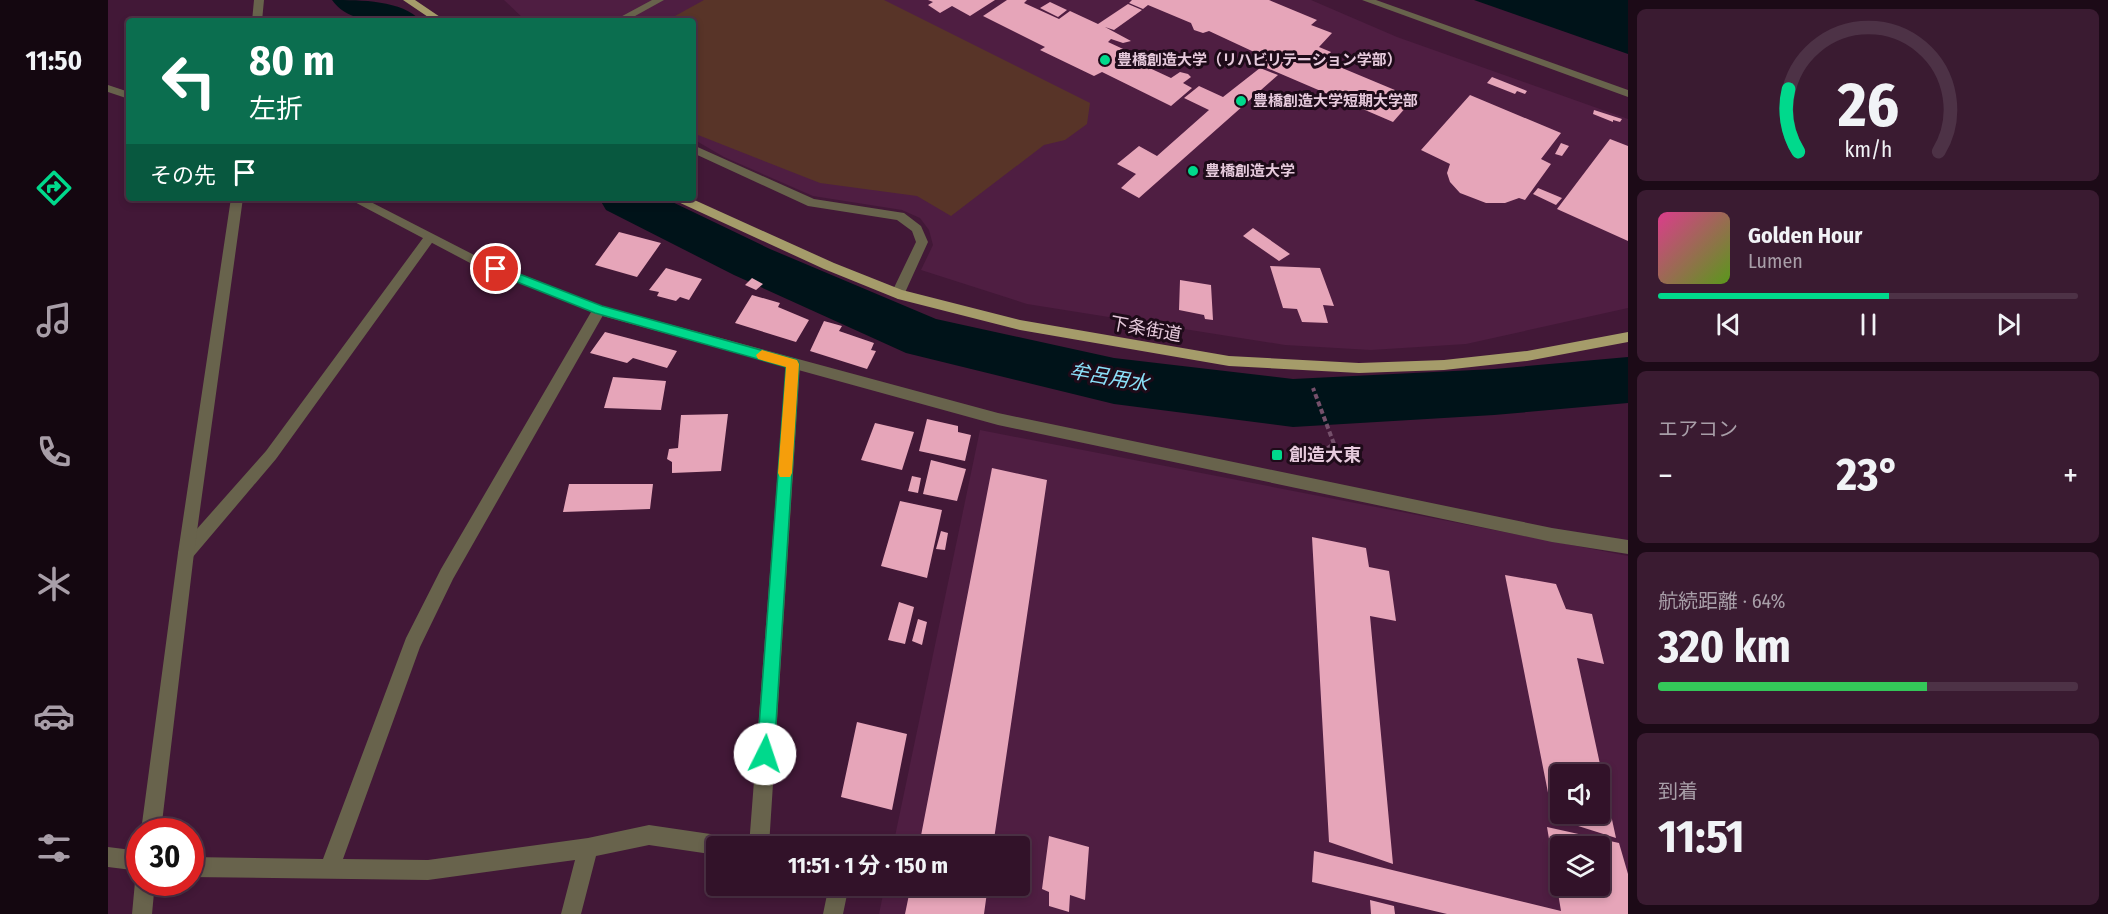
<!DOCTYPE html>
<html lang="ja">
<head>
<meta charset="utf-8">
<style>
	body { margin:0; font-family:"Fira Sans Condensed","Noto Sans JP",sans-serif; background:#3a1b31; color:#f1f3f6; height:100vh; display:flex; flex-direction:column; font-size:22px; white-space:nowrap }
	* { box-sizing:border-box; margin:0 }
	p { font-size:20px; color:#a89ea8 }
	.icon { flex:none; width:33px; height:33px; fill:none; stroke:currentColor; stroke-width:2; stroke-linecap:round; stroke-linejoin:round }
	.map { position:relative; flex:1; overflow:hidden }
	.details { display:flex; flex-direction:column; gap:9px; padding:9px; background:#1c0a17; width:480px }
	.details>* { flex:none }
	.guide { position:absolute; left:18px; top:18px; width:570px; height:183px; border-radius:6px; box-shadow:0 3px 9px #0003,0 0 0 2px #4d3246; background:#0b6e4f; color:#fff; overflow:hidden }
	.controls { position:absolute; left:1442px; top:764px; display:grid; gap:12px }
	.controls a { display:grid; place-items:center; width:60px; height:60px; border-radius:6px; background:#321229; box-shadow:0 3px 9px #0003,0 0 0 2px #4d3246; font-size:30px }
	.speed { position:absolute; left:18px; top:818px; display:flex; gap:12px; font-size:30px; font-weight:700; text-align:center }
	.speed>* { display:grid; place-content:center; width:78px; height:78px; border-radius:50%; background:#321229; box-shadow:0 3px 9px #0003,0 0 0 2px #4d3246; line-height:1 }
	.speed .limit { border:9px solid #d22; background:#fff; color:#111 }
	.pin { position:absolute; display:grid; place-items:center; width:51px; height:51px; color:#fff; margin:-26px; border:3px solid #fff; border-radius:50%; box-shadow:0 2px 6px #0007 }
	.me { position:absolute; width:66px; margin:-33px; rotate:4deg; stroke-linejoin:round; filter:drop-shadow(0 0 4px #0008) }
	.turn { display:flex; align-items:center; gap:21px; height:126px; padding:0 24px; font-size:27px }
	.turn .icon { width:78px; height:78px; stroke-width:2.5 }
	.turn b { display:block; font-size:42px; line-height:51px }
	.then { display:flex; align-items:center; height:57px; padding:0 24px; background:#0003; gap:12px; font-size:22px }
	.big { font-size:45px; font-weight:700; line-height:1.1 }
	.details .widget { flex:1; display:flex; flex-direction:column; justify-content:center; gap:9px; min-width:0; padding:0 21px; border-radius:9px; background:#3a1b31 }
	.details .dial { align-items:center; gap:0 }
	.dial svg { height:156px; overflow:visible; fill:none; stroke:#4d3246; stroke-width:7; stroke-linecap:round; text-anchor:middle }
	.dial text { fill:#f1f3f6; stroke:none }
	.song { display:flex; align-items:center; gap:18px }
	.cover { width:72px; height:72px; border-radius:9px; background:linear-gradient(135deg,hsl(330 70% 55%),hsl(90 70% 35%)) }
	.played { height:6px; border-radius:3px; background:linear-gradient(90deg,#00d98c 55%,#4d3246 55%) }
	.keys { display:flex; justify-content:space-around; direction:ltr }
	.heat { display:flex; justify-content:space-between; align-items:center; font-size:33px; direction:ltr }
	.charge { height:9px; border-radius:4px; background:linear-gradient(90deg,#34c759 64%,#4d3246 0) }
	.trip { position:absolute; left:598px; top:836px; width:324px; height:60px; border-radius:6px; background:#321229; box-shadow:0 3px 9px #0003,0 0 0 2px #4d3246; font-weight:700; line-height:60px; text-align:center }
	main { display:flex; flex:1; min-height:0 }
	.tab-bar { display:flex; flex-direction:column; width:108px; justify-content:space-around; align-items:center; background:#140710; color:#a89ea8 }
	.tab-bar .icon { width:42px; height:42px }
	.tab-bar .active { color:#00d98c }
	.tab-bar b { font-size:27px; color:#f1f3f6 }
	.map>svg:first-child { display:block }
	.built { fill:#4f1e42; fill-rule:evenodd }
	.green { fill:#583428 }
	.water { fill:#001319 }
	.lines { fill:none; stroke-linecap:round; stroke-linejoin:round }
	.river { fill:#001319; fill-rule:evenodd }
	.building { fill:#e6a5b9; fill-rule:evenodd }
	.path { stroke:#75506b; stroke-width:4; stroke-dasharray:5 3; stroke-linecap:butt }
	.minor { fill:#68634c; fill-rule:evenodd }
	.tertiary { fill:#68634c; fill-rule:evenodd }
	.primary { fill:#a59c6a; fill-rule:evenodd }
	.route { fill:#00d98c; stroke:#008d5b; stroke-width:1.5 }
	.slow { fill:#f59e0b }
	.poi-dot { fill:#00d98c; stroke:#1e0b19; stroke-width:2 }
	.labels { text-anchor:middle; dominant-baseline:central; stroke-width:6; stroke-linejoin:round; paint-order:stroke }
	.far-poi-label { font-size:15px; font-weight:bold; fill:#e6cadc; stroke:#1e0b19; text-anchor:start }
	.street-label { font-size:18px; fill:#e6cadc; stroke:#1e0b19 }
	.poi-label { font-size:18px; font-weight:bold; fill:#e6cadc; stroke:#1e0b19; text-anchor:start }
	.water-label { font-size:20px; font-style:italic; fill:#8be0f9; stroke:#1e0b19 }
</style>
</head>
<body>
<main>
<nav class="tab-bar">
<b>11:50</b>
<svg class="icon active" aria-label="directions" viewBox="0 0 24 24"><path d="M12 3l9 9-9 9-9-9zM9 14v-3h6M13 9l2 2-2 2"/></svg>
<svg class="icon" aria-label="music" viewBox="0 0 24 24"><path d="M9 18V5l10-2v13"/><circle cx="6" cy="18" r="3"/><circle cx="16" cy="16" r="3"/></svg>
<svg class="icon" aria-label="phone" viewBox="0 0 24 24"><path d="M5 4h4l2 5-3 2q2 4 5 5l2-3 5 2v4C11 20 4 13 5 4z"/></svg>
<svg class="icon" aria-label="climate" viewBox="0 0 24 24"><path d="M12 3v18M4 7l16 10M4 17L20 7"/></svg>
<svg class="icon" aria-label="car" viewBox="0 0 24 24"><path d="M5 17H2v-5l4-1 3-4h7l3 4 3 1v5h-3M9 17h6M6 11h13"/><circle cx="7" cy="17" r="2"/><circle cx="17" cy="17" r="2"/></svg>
<svg class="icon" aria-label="filters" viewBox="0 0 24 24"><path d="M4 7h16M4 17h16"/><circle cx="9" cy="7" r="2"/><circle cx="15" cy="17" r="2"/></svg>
</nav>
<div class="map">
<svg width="1520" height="914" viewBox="0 0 1520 914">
	<rect width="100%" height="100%" fill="#421837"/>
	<path class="built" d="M396,0H1203L1289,37L1520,119V308L1358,344L1263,350L1177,345L919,304L813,270L825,245L821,230L812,218L794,210L705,196L616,157L585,139V21H418Z
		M872,430L1520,556V914H771L777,885H912V846H785ZM1452,774H1491V813H1452ZM1452,846H1491V885H1452Z"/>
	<path class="green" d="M596,0H776L982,103L979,124L957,140L936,145L843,216L809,196L712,183L585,133V21H558Z"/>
	<path class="water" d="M1366,0H1520V54Z"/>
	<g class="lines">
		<path class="river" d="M224,0C253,0 294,0 313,21C284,21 243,27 224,0Z
			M491,198H556L662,249L828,319L1006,358L1185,379L1386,369L1520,357V403L1386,415L1185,427L1006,404L798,353L626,275L498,210Z"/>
	</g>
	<path class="building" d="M820,0H887L862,16L844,6L832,13L820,5L825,2Z
		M899,0H919L916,3L951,19L962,11L990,24L1020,4L1034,10L1006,30L997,27L1023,41L1015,43L1003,39L1000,42L1026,54L1020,58L1063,78L1072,72L1080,74L1083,77L1075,83L1084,88L1063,106L994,72L986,76L932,50L937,47L875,16Z
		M1024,0H1161L1209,20L1203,25L1224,33L1211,47L1223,52L1215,60L1306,98L1285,122L1152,65L1159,58L1101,31L1095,33L1086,30L1083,23L1040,5L1035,9L1021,3Z
		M942,2L959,10L950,17L932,8Z
		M1152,68L1170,75L1031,198L1013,188L1028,174L1009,164L1031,146L1049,156L1101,110L1076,98L1091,86L1115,97Z
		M1384,77L1419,91L1417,94L1409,91L1407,94L1379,83Z
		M1362,95L1453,133L1433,159L1443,164L1417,200L1411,198L1397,203H1378L1352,193L1342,182L1339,173L1342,164L1313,150Z
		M1486,110L1514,119L1512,122L1505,120V122L1485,114Z
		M1502,139L1520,146V241L1449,209Z
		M1453,143L1461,146L1454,156L1447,154Z
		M1430,188L1454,198L1448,205L1425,194Z
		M1145,228L1182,254L1171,261L1135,236Z
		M511,232L553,243L529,277L487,265Z
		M1162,266L1212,268L1226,306L1215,305L1220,323L1194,322L1189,309L1175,308Z
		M558,268L594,279L581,300L572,297L568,301L549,296L551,292L541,290Z
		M644,278L655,284L648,290L637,285Z
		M1072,280L1103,285L1105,320L1097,319L1096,315L1071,310Z
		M644,295L672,303L670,307L701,320L688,342L627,323Z
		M716,321L734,326L731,331L766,343L763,350L768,351L759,369L702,351Z
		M497,332L569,351L559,368L525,358L519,363L482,353Z
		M505,377L558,381L553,410L496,408Z
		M620,414L613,471L564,473V462L559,459L561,449L570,448L573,415Z
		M819,419L850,426V432L863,435L857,461L811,451Z
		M767,423L806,432L794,470L753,460Z
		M823,460L858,469L849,501L815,494Z
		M884,468L939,480L885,846H811Z
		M804,476L813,478L810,493L800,491Z
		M461,484H545L542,509L455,512Z
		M792,501L834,510L819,578L773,566Z
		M833,531L840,533L837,550L828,549Z
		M1204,537L1258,548L1261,567L1281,571L1288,621L1262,616L1285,864L1221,842Z
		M1397,575L1448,584L1458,609L1484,614L1496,664L1469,658L1508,838L1445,818ZM1452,774H1491V813H1452Z
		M791,602L806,607L797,644L780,640Z
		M810,619L819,622L814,645L804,641Z
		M749,722L799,734L784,810L733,797Z
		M1439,827L1511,843L1520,874V914H1339L1204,882L1206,851L1453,911ZM1452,846H1491V885H1452Z
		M941,836L981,847L977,900L962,895L961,912L941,906V892L934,889Z
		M803,885H880L876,914H797Z
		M1262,900L1286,906L1287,914H1263Z"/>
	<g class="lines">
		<path class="path" d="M1198,458L1207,456L1226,444L1205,388"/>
		<path class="minor" d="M544,0H556L518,21H505Z
			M1254,0H1268L1520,90V97Z
			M585,145L706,199L796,213L813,226L820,242L795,297L790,299L783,294L808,242L804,231L789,220L700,206L585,153Z
			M322,233L328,237L326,240L168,459L84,558L78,560L72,558L70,553L72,548L158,451L318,234Z
			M491,305L498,310L345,579L312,647L235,859L320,860L480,838L541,825L616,836L623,839L626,846H609V855L541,845L488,856L473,914H453L467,860L320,880L82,877V857L215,859L298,638L333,569L486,307Z
			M685,359L692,364L661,846H641L678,364Z
			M0,847L32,851V871L0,867Z
			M721,885H741L735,914H715Z"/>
		<path class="tertiary" d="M146,0H156L154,21H144Z
			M0,85L21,92V99L0,92Z
			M123,198H135L86,553L53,831H33L70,553Z
			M239,198H255L372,258L494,306L890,413L1444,528L1520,540V554L1444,542L890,425L491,315L364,264Z
			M32,874V882H47L44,914H24L27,882Z"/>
		<path class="primary" d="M295,0H307L338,21H326Z
			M566,198H582L726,263L794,290L912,320L1121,356L1251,363L1336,360L1419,351L1520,332V342L1419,361L1336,370L1251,373L1121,366L912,330L790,299L716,269L568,201Z"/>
	</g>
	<path class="route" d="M388,265L494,306L689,360L691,364L666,754L663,760L657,762L651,760L649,754L678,367L487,313L384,272V266Z"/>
	<path class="slow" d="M654,350L689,360L691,364L684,473L682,477H672L670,473L678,367L650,359L648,355Z"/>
	<g class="poi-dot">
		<circle cx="997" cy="60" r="6"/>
		<circle cx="1133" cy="101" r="6"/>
		<circle cx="1085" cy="171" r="6"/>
		<rect x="1163" y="449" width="12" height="12" rx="3"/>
	</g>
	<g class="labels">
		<g class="far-poi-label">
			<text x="1009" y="60">豊橋創造大学（リハビリテーション学部）</text>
			<text x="1145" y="101">豊橋創造大学短期大学部</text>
			<text x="1097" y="171">豊橋創造大学</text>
		</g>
		<g class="street-label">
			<text transform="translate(1038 329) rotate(10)">下条街道</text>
		</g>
		<g class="poi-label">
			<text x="1181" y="455">創造大東</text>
		</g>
		<g class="water-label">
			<text transform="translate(1001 377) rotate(10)">牟呂用水</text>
		</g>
	</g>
</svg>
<div class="controls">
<a><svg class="icon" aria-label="sound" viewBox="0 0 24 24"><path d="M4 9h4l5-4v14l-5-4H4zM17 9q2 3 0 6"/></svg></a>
<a><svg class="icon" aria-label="layers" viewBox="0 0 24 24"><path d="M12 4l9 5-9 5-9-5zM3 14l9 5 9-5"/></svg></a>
</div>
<div class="speed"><div class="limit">30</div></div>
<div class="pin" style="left:388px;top:269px;background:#d93025"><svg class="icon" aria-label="arrive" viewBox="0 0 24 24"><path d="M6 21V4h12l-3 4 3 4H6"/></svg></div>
<svg class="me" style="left:657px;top:754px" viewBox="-20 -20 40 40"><circle r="19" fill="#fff"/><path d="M0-13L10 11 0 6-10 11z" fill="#00d98c"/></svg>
<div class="trip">11:51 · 1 分 · 150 m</div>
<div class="guide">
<div class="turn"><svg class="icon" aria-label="left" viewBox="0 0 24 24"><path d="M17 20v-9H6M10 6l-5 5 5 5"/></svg><div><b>80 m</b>左折</div></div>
<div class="then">その先<svg class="icon" aria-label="arrive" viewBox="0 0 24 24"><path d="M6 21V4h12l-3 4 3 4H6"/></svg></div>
</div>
</div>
<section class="details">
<div class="widget dial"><svg viewBox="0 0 100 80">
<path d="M14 69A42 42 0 1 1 86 69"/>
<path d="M14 69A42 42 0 0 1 9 37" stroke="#00d98c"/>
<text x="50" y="56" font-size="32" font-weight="700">26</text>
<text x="50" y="72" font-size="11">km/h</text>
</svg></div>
<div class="widget">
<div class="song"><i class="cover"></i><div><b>Golden Hour</b><p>Lumen</p></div></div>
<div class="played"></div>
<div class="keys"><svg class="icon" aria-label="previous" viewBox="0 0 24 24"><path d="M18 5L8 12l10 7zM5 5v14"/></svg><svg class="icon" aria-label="pause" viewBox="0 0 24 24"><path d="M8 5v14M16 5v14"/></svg><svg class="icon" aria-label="next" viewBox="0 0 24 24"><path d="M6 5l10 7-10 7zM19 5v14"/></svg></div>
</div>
<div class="widget"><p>エアコン</p>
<div class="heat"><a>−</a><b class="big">23°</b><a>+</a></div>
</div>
<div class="widget"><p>航続距離 · 64%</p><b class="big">320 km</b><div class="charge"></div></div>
<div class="widget"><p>到着</p><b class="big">11:51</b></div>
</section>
</main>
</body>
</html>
